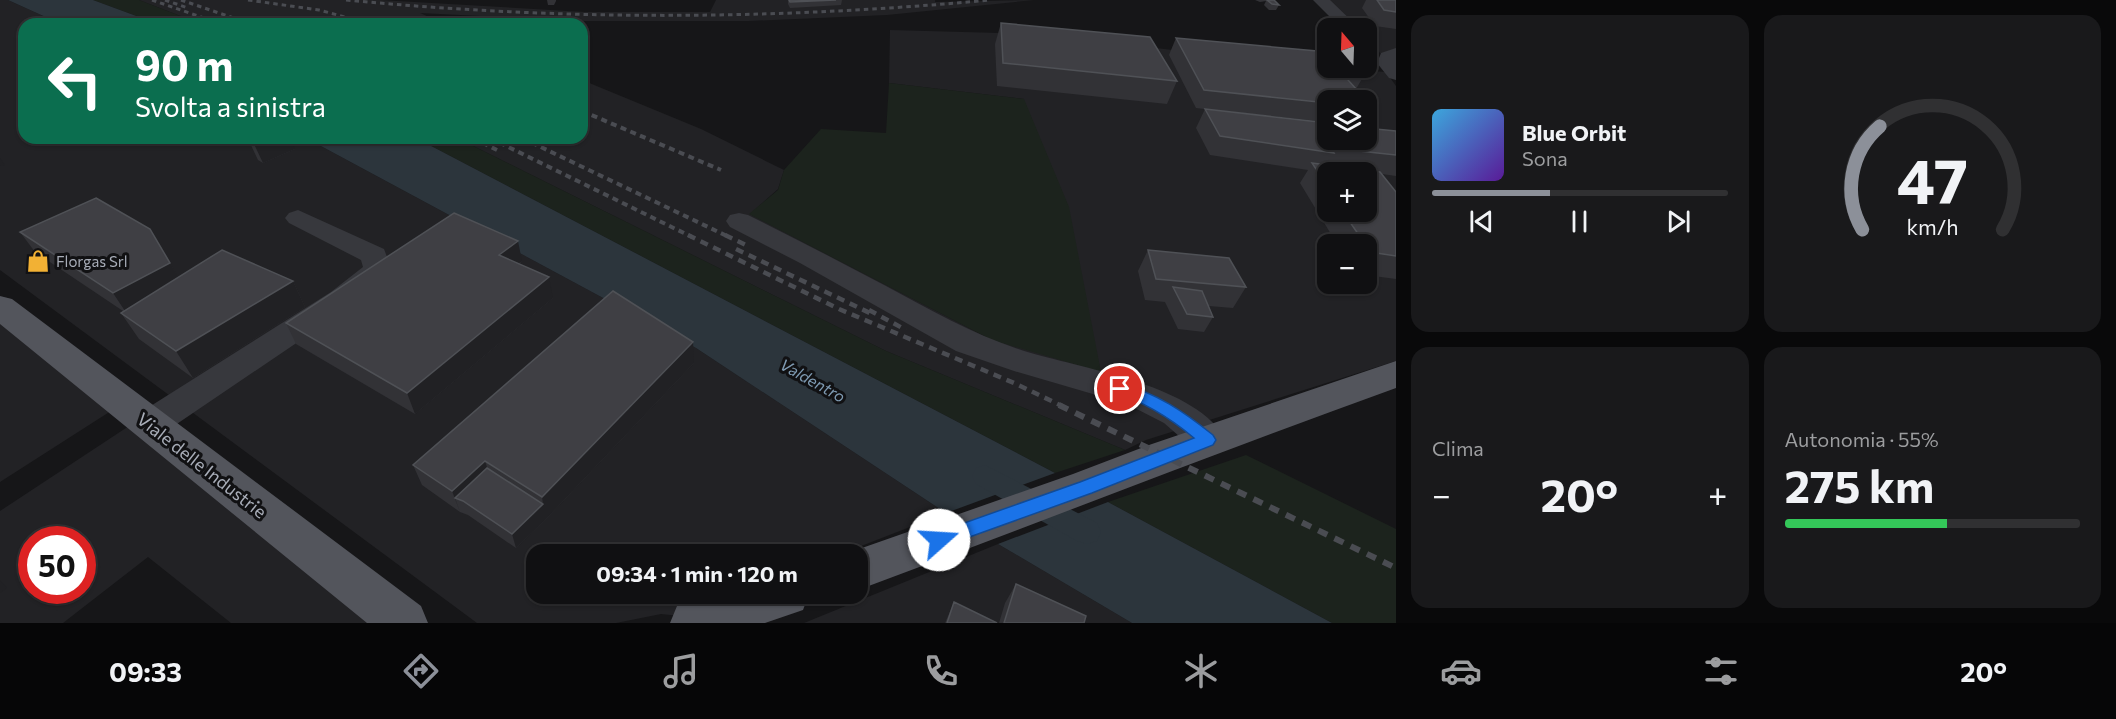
<!DOCTYPE html>
<html lang="it">
<head>
<meta charset="utf-8">
<style>
	body { margin:0; font-family:Commissioner,sans-serif; background:#19191b; color:#f1f3f6; height:100vh; display:flex; flex-direction:column; font-size:22px; white-space:nowrap }
	* { box-sizing:border-box; margin:0 }
	p { font-size:20px; color:#9c9d9f }
	.icon { flex:none; width:33px; height:33px; fill:none; stroke:currentColor; stroke-width:2; stroke-linecap:round; stroke-linejoin:round }
	.map { position:relative; flex:1; overflow:hidden }
	.drawer { display:flex; flex-direction:column; gap:15px; padding:15px; background:#09090a; width:720px }
	.drawer>* { flex:none }
	.guide { position:absolute; left:18px; top:18px; width:570px; height:126px; border-radius:18px; box-shadow:0 2px 4px #0004,0 0 0 2px #303032; background:#0b6e4f; color:#fff; overflow:hidden }
	.needle { width:39px; rotate:341deg }
	.fabs { position:absolute; left:1317px; top:18px; display:grid; gap:12px }
	.fabs a { display:grid; place-items:center; width:60px; height:60px; border-radius:12px; background:#101012; box-shadow:0 2px 4px #0004,0 0 0 2px #303032; font-size:30px }
	.speed { position:absolute; left:18px; top:526px; display:flex; gap:12px; font-size:30px; font-weight:700; text-align:center }
	.speed>* { display:grid; place-content:center; width:78px; height:78px; border-radius:50%; background:#101012; box-shadow:0 2px 4px #0004,0 0 0 2px #303032; line-height:1 }
	.speed .limit { border:9px solid #d22; background:#fff; color:#111 }
	.pin { position:absolute; display:grid; place-items:center; width:51px; height:51px; color:#fff; margin:-26px; border:3px solid #fff; border-radius:50%; box-shadow:0 2px 6px #0007 }
	.me { position:absolute; width:66px; margin:-33px; rotate:71deg; stroke-linejoin:round; filter:drop-shadow(0 0 4px #0008) }
	.turn { display:flex; align-items:center; gap:21px; height:126px; padding:0 18px; font-size:27px }
	.turn .icon { width:78px; height:78px; stroke-width:2.5 }
	.turn b { display:block; font-size:42px; line-height:51px }
	.big { font-size:45px; font-weight:700; line-height:1.1 }
	.drawer .card { flex:1; display:flex; flex-direction:column; justify-content:center; gap:9px; min-width:0; padding:0 21px; border-radius:18px; background:#19191b }
	.drawer .dial { align-items:center; gap:0 }
	.dial svg { height:156px; overflow:visible; fill:none; stroke:#303032; stroke-width:7; stroke-linecap:round; text-anchor:middle }
	.dial text { fill:#f1f3f6; stroke:none }
	.song { display:flex; align-items:center; gap:18px }
	.cover { width:72px; height:72px; border-radius:9px; background:linear-gradient(135deg,hsl(200 70% 55%),hsl(270 70% 35%)) }
	.played { height:6px; border-radius:3px; background:linear-gradient(90deg,#8c9099 40%,#303032 40%) }
	.keys { display:flex; justify-content:space-around; direction:ltr }
	.heat { display:flex; justify-content:space-between; align-items:center; font-size:33px; direction:ltr }
	.charge { height:9px; border-radius:4px; background:linear-gradient(90deg,#34c759 55%,#303032 0) }
	.drawer .tiles { flex:1; display:grid; gap:15px; grid-template-columns:repeat(2,1fr) }
	.trip { position:absolute; left:526px; top:544px; width:342px; height:60px; border-radius:18px; background:#101012; box-shadow:0 2px 4px #0004,0 0 0 2px #303032; font-weight:700; line-height:60px; text-align:center }
	.dock { display:flex; height:96px; justify-content:space-around; align-items:center; background:#060607; color:#9c9d9f }
	.dock .icon { width:42px; height:42px }
	.dock .current { color:#8c9099 }
	.dock b { font-size:27px; color:#f1f3f6 }
	main { display:flex; flex:1; min-height:0 }
	.map>svg:first-child { display:block }
	.built { fill:#222225; fill-rule:evenodd }
	.green { fill:#1c231d }
	.water { fill:#2c353c }
	.lines { fill:none; stroke-linecap:round; stroke-linejoin:round }
	.canal { fill:#2c353c; fill-rule:evenodd }
	.minor { fill:#37383d; fill-rule:evenodd }
	.major { fill:#53555c; fill-rule:evenodd }
	.rail-far3 { stroke:#4a4c52; stroke-width:3; stroke-dasharray:4.5 4; stroke-linecap:butt }
	.rail-far2 { stroke:#4a4c52; stroke-width:4; stroke-dasharray:6 4.5; stroke-linecap:butt }
	.rail-far1 { stroke:#4a4c52; stroke-width:4.5; stroke-dasharray:8 6; stroke-linecap:butt }
	.rail { stroke:#4a4c52; stroke-width:6; stroke-dasharray:10 8; stroke-linecap:butt }
	.wall { fill:#323236; fill-rule:evenodd }
	.shaded-wall { fill:#212124 }
	.building { fill:#3f3f44; stroke:#4f5156; stroke-width:1.5 }
	.route { fill:#1a73e8; stroke:#114b97; stroke-width:1.5 }
	.labels { text-anchor:middle; dominant-baseline:central; stroke-width:6; stroke-linejoin:round; paint-order:stroke }
	.poi-label { font-size:15px; fill:#a8adb8; stroke:#111113; text-anchor:start }
	.water-label { font-size:16px; font-style:italic; fill:#7f9bb3; stroke:#111113 }
	.near-street-label { font-size:18px; fill:#a8adb8; stroke:#111113 }
</style>
</head>
<body>
<main>
<div class="map">
<svg width="1396" height="623" viewBox="0 0 1396 623">
	<rect width="100%" height="100%" fill="#161618"/>
	<path class="built" d="M0,0H8L61,24H24V138H306L696,348L946,513L838,555H537V594H737L680,616L661,614L616,623H477L0,270Z
		M139,0H380L585,12H710L716,0H935V2L1034,0L887,15L748,21H584L420,13L445,24H201Z
		M1328,0H1382L1396,10V49L1381,54L1367,39L1366,28H1356Z
		M890,30L1040,34L1305,66L1386,72L1396,86V361L1146,440L1125,450L886,351L457,138H582V80L701,129L784,170L778,189L750,214L992,340L1024,99L889,83ZM1328,100H1366V140H1328ZM1328,172H1366V212H1328ZM1328,244H1366V284H1328Z
		M0,319L114,409L0,482Z
		M132,424L381,623H231L148,557L63,623H0V511ZM32,540H82V591H32Z
		M998,544L1132,623H804Z"/>
	<path class="green" d="M93,0H139L201,24H158Z
		M889,83L1024,99L1069,207L1101,372L992,340L749,214L778,190L784,170L821,129L886,133Z
		M416,138H457L886,351L1125,450L1055,473Z
		M1246,455L1396,529V623H1332L1108,502Z"/>
	<path class="water" d="M8,0H93L158,24H61Z
		M306,138H416L1055,473L946,513L696,348Z
		M1108,502L1332,623H1132L998,544Z"/>
	<g class="lines">
		<path class="canal" d="M985,465L1097,523L1101,532L1097,541L1087,544L1077,541L976,484L972,476L976,468Z"/>
		<path class="minor" d="M1313,0H1330L1359,28H1341Z
			M1396,48V80L1389,78L1377,63L1381,53Z
			M298,210L384,249L392,270L388,276L351,306L162,434L150,438L138,434L133,424L138,414L331,292L363,267L361,260L289,223L285,218L289,213Z
			M739,213L748,215C795,238 840,262 886,286C935,312 977,337 1031,353C1085,369 1198,386 1226,440L1221,450L1208,454L1195,450L1164,423L1127,404L1014,371L956,351L800,263L730,227L726,221L730,215Z"/>
		<path class="major" d="M0,296L12,299L421,606L428,623H367L0,324Z
			M1396,361V388C1216,453 1038,523 858,590V555H842L1073,474L1149,445Z
			M712,594H809L803,610L765,623H670L677,606Z"/>
		<path class="rail-far3" d="M152,0L221,24
			M165,0L188,8
			M181,0L251,24
			M248,0L319,10L371,24
			M346,0C565,21 772,20 991,0"/>
		<path class="rail-far2" d="M582,111L721,170
			M473,138L497,150
			M490,138L692,237
			M522,138L729,237"/>
		<path class="rail-far1" d="M688,235L839,309L1014,383L1062,406
			M725,235L750,247
			M736,249L874,315
			M869,310L906,330"/>
		<path class="rail" d="M1059,405L1396,568"/>
	</g>
	<path class="wall" d="M547,0H556V1L554,5H548Z
		M788,0H842L841,5L790,8L788,4Z
		M1255,0H1274L1279,5L1276,10H1269L1264,5L1266,1L1260,2Z
		M1366,0H1396V29L1375,26L1362,8Z
		M1001,23L1177,81L1167,104L997,86L995,44Z
		M1176,38L1328,68L1366,72L1356,89L1328,100V122L1214,110L1396,131V176L1382,174L1396,192V279L1366,275V244H1337L1300,183L1308,170L1210,155L1196,128L1205,109L1196,108L1169,55ZM1328,172L1366,212H1328Z
		M1366,101L1372,107L1366,116Z
		M249,141L295,149L263,163L258,160Z
		M150,229L178,277L293,281L305,307L193,378L139,339L121,313L123,311L35,252L20,232Z
		M1148,250L1246,287L1233,308L1209,306L1213,317L1204,332L1178,329L1165,302L1145,300L1138,271Z
		M522,261L519,264L553,298L415,414L296,344L286,323Z
		M694,363L547,518L516,548L468,515L460,512L422,485L413,465Z
		M1016,584L1084,623H999L1005,603Z
		M954,602L997,623H945Z"/>
	<path class="shaded-wall" d="M269,138H291L295,149L263,163L254,144Z
		M0,158L5,165L0,166Z
		M518,241L522,261L503,275L499,255Z
		M170,263L182,283L127,314L113,293Z
		M549,277L553,298L415,414L407,393Z
		M293,281L305,307L193,378L176,351Z
		M693,342L694,363L547,518L516,548L512,534L543,504L542,497Z
		M485,461L492,482L463,501L455,498L460,512L452,491Z
		M0,580L7,588L0,593Z"/>
	<path class="building" d="M789,0H836L790,2Z
		M1267,0H1274L1279,5L1272,4Z
		M1377,0H1396V12L1384,10Z
		M1001,23L1150,37L1177,81L1003,63Z
		M1176,38L1328,52V68H1362L1366,72L1339,70L1366,100H1328V103L1204,90Z
		M1366,101L1372,107H1366Z
		M1205,109L1328,123V140H1366V128L1396,131V155L1331,148L1334,153L1220,136Z
		M256,138H269L254,144L249,141Z
		M1312,163L1380,172L1396,192V256L1370,252L1366,247V244H1365L1343,212H1366V172H1328V187Z
		M96,198L150,229L170,263L113,293L20,232Z
		M454,213L518,241L499,255L549,277L407,393L286,323Z
		M222,250L293,281L176,351L121,313Z
		M1148,250L1229,258L1246,287L1156,279Z
		M1173,287L1202,291L1213,317L1187,314Z
		M613,291L693,342L542,497L485,461L452,491L413,465Z
		M487,468L543,504L512,534L463,501L455,498Z
		M1016,584L1086,616L1084,623H1004Z
		M954,602L997,623H947Z"/>
	<path class="route" d="M1120,383C1158,394 1183,411 1213,435L1216,440L1213,445L1092,493L939,548L933,546L930,540L933,534L1080,482L1194,438C1170,418 1145,402 1115,393L1112,389L1115,385Z"/>
	<defs>
		<g id="shop-bare" transform="scale(1.8)"><path d="M-5-2.5h2.3a2.7 3.5 0 0 1 5.4 0H5L5.5 6h-11ZM-1.5-2.5h3a1.5 2.3 0 0 0-3 0Z" fill="#f2b134" stroke="#111113" stroke-width="2.5" paint-order="stroke"/></g>
	</defs>
	<g fill-rule="evenodd">
		<use href="#shop-bare" x="38" y="261"/>
	</g>
	<g class="labels">
		<g class="poi-label">
			<text x="56" y="261">Florgas Srl</text>
		</g>
		<g class="water-label">
			<text transform="translate(813 380) rotate(29)">Valdentro</text>
		</g>
		<g class="near-street-label">
			<text transform="translate(202 465) rotate(38)">Viale delle Industrie</text>
		</g>
	</g>
</svg>
<div class="fabs">
<a><svg class="needle" viewBox="-14 -14 28 28"><path d="M0-13l5 13h-10z" fill="#e53935"/><path d="M0 13l5-13h-10z" fill="#9c9d9f"/></svg></a>
<a><svg class="icon" aria-label="layers" viewBox="0 0 24 24"><path d="M12 4l9 5-9 5-9-5zM3 14l9 5 9-5"/></svg></a>
<a>+</a>
<a>−</a>
</div>
<div class="speed"><div class="limit">50</div></div>
<div class="pin" style="left:1120px;top:389px;background:#d93025"><svg class="icon" aria-label="arrive" viewBox="0 0 24 24"><path d="M6 21V4h12l-3 4 3 4H6"/></svg></div>
<svg class="me" style="left:939px;top:540px" viewBox="-20 -20 40 40"><circle r="19" fill="#fff"/><path d="M0-13L10 11 0 6-10 11z" fill="#1a73e8"/></svg>
<div class="trip">09:34 · 1 min · 120 m</div>
<div class="guide">
<div class="turn"><svg class="icon" aria-label="left" viewBox="0 0 24 24"><path d="M17 20v-9H6M10 6l-5 5 5 5"/></svg><div><b>90 m</b>Svolta a sinistra</div></div>
</div>
</div>
<section class="drawer">
<div class="tiles">
<div class="card">
<div class="song"><i class="cover"></i><div><b>Blue Orbit</b><p>Sona</p></div></div>
<div class="played"></div>
<div class="keys"><svg class="icon" aria-label="previous" viewBox="0 0 24 24"><path d="M18 5L8 12l10 7zM5 5v14"/></svg><svg class="icon" aria-label="pause" viewBox="0 0 24 24"><path d="M8 5v14M16 5v14"/></svg><svg class="icon" aria-label="next" viewBox="0 0 24 24"><path d="M6 5l10 7-10 7zM19 5v14"/></svg></div>
</div>
<div class="card dial"><svg viewBox="0 0 100 80">
<path d="M14 69A42 42 0 1 1 86 69"/>
<path d="M14 69A42 42 0 0 1 23 16" stroke="#8c9099"/>
<text x="50" y="56" font-size="32" font-weight="700">47</text>
<text x="50" y="72" font-size="11">km/h</text>
</svg></div>
<div class="card"><p>Clima</p>
<div class="heat"><a>−</a><b class="big">20°</b><a>+</a></div>
</div>
<div class="card"><p>Autonomia · 55%</p><b class="big">275 km</b><div class="charge"></div></div>
</div>
</section>
</main>
<nav class="dock">
<b>09:33</b>
<svg class="icon current" aria-label="directions" viewBox="0 0 24 24"><path d="M12 3l9 9-9 9-9-9zM9 14v-3h6M13 9l2 2-2 2"/></svg>
<svg class="icon" aria-label="music" viewBox="0 0 24 24"><path d="M9 18V5l10-2v13"/><circle cx="6" cy="18" r="3"/><circle cx="16" cy="16" r="3"/></svg>
<svg class="icon" aria-label="phone" viewBox="0 0 24 24"><path d="M5 4h4l2 5-3 2q2 4 5 5l2-3 5 2v4C11 20 4 13 5 4z"/></svg>
<svg class="icon" aria-label="climate" viewBox="0 0 24 24"><path d="M12 3v18M4 7l16 10M4 17L20 7"/></svg>
<svg class="icon" aria-label="car" viewBox="0 0 24 24"><path d="M5 17H2v-5l4-1 3-4h7l3 4 3 1v5h-3M9 17h6M6 11h13"/><circle cx="7" cy="17" r="2"/><circle cx="17" cy="17" r="2"/></svg>
<svg class="icon" aria-label="filters" viewBox="0 0 24 24"><path d="M4 7h16M4 17h16"/><circle cx="9" cy="7" r="2"/><circle cx="15" cy="17" r="2"/></svg>
<b>20°</b>
</nav>
</body>
</html>
